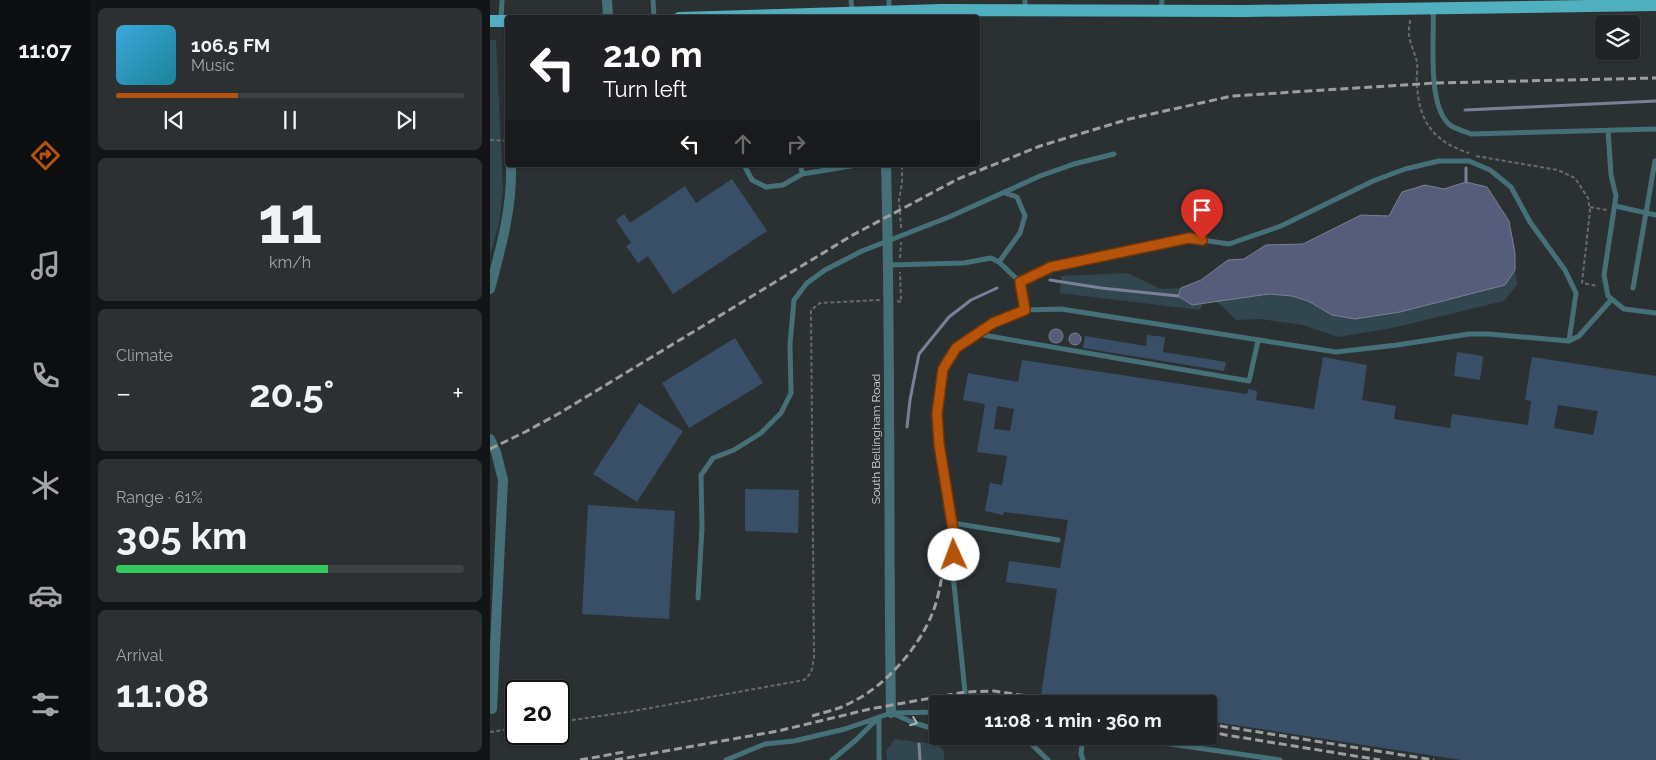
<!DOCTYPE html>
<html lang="en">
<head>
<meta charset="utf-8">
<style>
	body { margin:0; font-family:Raleway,sans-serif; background:#2d3032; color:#f1f3f6; height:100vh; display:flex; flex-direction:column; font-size:19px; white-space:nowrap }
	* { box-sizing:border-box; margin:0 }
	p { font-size:16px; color:#a2a4a7 }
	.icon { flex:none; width:28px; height:28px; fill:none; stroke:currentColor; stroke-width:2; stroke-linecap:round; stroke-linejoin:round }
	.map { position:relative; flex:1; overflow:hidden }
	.drawer { display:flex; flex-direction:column; gap:8px; padding:8px; background:#121415; width:400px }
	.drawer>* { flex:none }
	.guide { position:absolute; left:15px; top:15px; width:475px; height:152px; border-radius:5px; box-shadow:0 1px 4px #0004,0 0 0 1px #3d4143; background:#202124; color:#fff; overflow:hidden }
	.tools { position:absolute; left:1105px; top:15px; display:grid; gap:10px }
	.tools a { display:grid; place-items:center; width:45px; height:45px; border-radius:5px; background:#202426; box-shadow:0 1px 4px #0004,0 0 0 1px #3d4143; font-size:25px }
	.speed { position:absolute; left:15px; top:680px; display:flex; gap:10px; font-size:25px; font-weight:700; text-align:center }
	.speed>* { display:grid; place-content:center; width:65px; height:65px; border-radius:50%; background:#202426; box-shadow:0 1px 4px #0004,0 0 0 1px #3d4143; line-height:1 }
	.speed .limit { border:2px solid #111; border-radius:8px; background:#fff; color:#111 }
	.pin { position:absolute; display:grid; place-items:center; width:42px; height:42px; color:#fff; margin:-51px -21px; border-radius:50% 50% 50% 0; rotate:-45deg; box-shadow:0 0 5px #0007 }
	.pin .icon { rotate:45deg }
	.me { position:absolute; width:55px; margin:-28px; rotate:358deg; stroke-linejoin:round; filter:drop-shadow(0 0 4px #0008) }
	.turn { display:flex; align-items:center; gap:18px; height:105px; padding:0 15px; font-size:22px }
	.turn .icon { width:65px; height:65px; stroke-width:2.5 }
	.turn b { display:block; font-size:35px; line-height:42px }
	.lanes { display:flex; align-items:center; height:48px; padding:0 15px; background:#0003; justify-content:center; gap:25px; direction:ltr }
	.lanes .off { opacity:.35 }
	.big { font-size:38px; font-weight:700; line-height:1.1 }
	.drawer .widget { flex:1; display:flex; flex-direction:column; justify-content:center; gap:8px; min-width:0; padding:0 18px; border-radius:8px; background:#2d3032 }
	.drawer .dial { align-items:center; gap:0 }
	.dial b { font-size:65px; line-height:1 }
	.song { display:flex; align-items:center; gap:15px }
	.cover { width:60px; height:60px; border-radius:8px; background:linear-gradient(135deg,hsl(200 70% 55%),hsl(190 70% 35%)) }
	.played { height:5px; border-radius:2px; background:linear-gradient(90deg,#b45309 35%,#3d4143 35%) }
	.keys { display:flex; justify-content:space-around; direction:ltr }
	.heat { display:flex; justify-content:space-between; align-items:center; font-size:28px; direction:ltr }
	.charge { height:8px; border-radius:4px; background:linear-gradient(90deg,#34c759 61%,#3d4143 0) }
	.trip { position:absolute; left:439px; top:695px; width:288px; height:50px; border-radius:5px; background:#202426; box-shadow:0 1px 4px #0004,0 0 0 1px #3d4143; font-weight:700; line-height:50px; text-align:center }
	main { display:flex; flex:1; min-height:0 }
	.menu { display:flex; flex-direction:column; width:90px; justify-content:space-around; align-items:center; background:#0d0e0f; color:#a2a4a7 }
	.menu .icon { width:35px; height:35px }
	.menu .active { color:#b45309 }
	.menu b { font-size:22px; color:#f1f3f6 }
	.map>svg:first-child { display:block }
	.green { fill:#324650 }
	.water { fill:#555d7a; stroke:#7a8196 }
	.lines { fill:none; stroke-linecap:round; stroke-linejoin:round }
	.stream { stroke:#7a8196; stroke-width:3 }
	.building { fill:#394f67; fill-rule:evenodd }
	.path { stroke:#666b6d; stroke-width:2; stroke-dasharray:4 2.5; stroke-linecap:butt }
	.lane { stroke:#467078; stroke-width:5 }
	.street { stroke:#467078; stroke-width:10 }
	.primary { stroke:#51b0c0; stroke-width:12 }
	.rail { stroke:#9b9fa0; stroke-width:3; stroke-dasharray:8 4; stroke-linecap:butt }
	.oneway { stroke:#a7b7ba }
	.route-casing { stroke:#753606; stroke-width:12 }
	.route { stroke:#b45309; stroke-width:9 }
	.labels { text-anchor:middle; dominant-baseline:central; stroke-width:5; stroke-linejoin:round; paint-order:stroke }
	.street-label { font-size:12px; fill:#d1d5d6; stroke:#2b3033 }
</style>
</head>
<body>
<main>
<nav class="menu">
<b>11:07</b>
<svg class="icon active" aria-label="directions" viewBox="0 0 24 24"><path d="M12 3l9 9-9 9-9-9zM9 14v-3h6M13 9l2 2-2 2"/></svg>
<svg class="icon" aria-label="music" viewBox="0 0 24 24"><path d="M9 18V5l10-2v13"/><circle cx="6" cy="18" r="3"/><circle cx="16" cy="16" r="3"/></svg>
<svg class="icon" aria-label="phone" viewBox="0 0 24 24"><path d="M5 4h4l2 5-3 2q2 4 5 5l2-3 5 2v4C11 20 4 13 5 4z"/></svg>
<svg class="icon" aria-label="climate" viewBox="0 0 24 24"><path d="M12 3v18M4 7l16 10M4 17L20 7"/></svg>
<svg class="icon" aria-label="car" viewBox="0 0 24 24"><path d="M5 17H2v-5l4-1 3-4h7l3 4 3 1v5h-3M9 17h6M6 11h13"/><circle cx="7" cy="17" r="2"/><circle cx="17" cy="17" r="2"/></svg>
<svg class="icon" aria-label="filters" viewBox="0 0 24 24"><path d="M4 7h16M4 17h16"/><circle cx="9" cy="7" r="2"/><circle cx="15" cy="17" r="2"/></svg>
</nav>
<section class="drawer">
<div class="widget">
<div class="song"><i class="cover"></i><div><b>106.5 FM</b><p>Music</p></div></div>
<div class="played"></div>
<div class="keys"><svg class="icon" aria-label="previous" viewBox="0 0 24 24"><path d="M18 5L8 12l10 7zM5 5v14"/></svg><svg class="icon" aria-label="pause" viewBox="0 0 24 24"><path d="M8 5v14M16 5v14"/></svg><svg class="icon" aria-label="next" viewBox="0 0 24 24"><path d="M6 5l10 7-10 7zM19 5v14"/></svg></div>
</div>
<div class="widget dial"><b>11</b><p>km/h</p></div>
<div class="widget"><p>Climate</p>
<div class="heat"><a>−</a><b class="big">20.5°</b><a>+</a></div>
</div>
<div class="widget"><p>Range · 61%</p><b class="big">305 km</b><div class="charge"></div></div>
<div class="widget"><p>Arrival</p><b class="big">11:08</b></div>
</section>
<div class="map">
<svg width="1166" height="760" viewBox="0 0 1166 760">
	<rect width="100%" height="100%" fill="#2b3033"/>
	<path class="green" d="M0,40H6L13,190L9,224L0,256Z
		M1025,270L1027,285L1014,301L902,328L848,337L813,325L770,319L746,320L726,301L779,294L802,296L818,301L842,315L865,319L910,312L1015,285Z
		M637,273L671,289L691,288L688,296L702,305L713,303L710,310L570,293L571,276Z
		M405,739L448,745L454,751V760H397L396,751Z"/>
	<path class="water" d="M976,182L997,187L1019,221L1025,253V270L1015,285L910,312L865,319L842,315L818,301L802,296L779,294L702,305L688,296L691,288L711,280L738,260L754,259L776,245L813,244L871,215L899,216L912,192L935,185L954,189Z
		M559 336a7 7 0 1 1 14 0a7 7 0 1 1-14 0Z
		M579 339a6 6 0 1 1 12 0a6 6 0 1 1-12 0Z"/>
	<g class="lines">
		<path class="stream" d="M975,110L1166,101
			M976,182V168
			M560,280L611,288L688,296
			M417,427L420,400L429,354L459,317L481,300L507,288
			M429,744L430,760"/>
	</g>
	<path class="building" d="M242,179L277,231L183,294L158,256L148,263L136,246L141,243L126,220L134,214L140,223L195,186L206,203Z
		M657,335L675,337L673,352L736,362L734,371L593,348L595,336L656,346Z
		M245,338L273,383L199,428L172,383Z
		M967,352L993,356L990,380L964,376Z
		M833,357L877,365L872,400L906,406L904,419L960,428L962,414L1038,425L1041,401L1035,400L1042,357L1166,376V760H971L718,721V704H610L551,695L567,589L516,582L519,561L570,568L578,520L514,512L513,515L495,511L500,483L512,485L517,456L487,452L495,404L473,400L478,373L528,382L532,360L757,394L758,389L767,391L766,400L824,409ZM1068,405L1108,411L1103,435L1064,428ZM507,406L524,409L520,431L504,429Z
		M149,403L193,431L147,502L103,474Z
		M255,489L309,490L308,533L255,531Z
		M98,505L185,511L179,619L92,614Z"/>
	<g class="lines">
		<path class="path" d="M920,20C920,25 918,31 919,35C920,44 925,53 927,62C928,69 926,77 927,85C929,122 944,142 979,153
			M0,140L18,141
			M986,156L1068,170L1085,178L1098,198L1100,211L1092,283L1108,286
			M1100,207L1117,210
			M411,228L409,200L412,183V165
			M410,258L411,242
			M407,301L411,302L410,272
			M69,722L138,712L314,680L321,673L324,658L321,310L330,303L390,300
			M0,732L26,728"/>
		<path class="lane" d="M163,0L164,18
			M361,0L362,12
			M399,0V12
			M943,9C945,38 936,105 960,125C965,129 975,131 981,134L1166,129
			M535,10V0
			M671,11L672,0
			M11,19L12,0
			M1118,130L1121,175L1126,196L1114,275L1118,296L1134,309L1166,313
			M254,165L262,180L276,187L293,185L312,174L367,165
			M311,165L312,174
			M1125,206L1166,215
			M509,262L530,233L535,216L527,197L515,193
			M399,265L474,263L501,258L509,262L530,282L535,310
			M530,282L561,267L699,238L739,244L791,226L883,181L915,169L949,161H979L1000,170L1021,187L1040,222L1075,270L1086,293L1079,341
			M1143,288L1165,161
			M487,334L759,381L768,341
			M462,523L568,540
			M208,598L212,528L211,475L223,458L244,450L271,433L291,413L301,393L300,344L304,300L317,283L335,270L372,251L459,217L550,176L584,164L624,154
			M473,704L475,692L463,574L464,536L449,444L447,413L453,369L467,348L503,323L535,310L571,309L846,352L907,345L979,334H998L1079,341L1089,336L1121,300
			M404,714L424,723L448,730
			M533,736L558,760
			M593,736L591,754L593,760
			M626,736L790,760
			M236,760L275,744L304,741L355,729L401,713L448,712
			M342,760L366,740L387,719
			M389,760V717"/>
		<path class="street" d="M117,0L118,18
			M396,165C401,348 398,530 401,713
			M0,289C11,247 22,210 21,165
			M0,439L6,452L13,480L2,709"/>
		<path class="primary" d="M189,18L451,10L756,11L1166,5
			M0,21H18"/>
		<path class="rail" d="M0,449L35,432L68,414L361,236L468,179L550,146L639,119L742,96L944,83L1166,78
			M322,716C335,712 350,709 362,702C399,684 437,639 447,599C453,578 454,559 452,538
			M718,724L944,760
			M718,731L736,735L890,760
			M90,760L134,752
			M125,760L288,731L380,709L475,692L504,691L589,704"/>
	</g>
	<defs><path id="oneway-chevron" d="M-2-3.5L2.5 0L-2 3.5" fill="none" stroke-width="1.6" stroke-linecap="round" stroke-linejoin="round" transform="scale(1.25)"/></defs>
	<use class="oneway" href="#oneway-chevron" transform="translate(424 722) rotate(20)"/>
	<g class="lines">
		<g class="route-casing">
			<path id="route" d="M464,555V536L449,444L447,413L453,369L466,348L503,323L535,310L530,282L561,267L699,238L712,240"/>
		</g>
		<use href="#route" class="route"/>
	</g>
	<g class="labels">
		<g class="street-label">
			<text transform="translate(386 439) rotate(-90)">South Bellingham Road</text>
		</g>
	</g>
</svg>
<div class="tools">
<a><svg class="icon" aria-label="layers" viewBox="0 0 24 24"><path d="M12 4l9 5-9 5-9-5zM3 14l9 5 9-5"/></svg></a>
</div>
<div class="speed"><div class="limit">20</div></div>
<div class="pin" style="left:712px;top:240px;background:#d93025"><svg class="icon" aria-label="arrive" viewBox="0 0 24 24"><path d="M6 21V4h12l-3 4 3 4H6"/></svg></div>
<svg class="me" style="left:464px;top:555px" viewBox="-20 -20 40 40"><circle r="19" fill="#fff"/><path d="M0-13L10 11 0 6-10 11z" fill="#b45309"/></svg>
<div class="trip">11:08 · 1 min · 360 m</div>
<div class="guide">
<div class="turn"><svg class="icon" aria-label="left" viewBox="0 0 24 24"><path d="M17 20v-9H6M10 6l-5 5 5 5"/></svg><div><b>210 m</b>Turn left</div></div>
<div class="lanes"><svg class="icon" aria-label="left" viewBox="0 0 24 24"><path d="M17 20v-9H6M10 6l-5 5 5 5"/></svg><svg class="icon off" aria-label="ahead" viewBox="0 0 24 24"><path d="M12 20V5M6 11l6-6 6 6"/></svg><svg class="icon off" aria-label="right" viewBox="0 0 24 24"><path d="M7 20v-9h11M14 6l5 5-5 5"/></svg></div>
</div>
</div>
</main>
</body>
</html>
